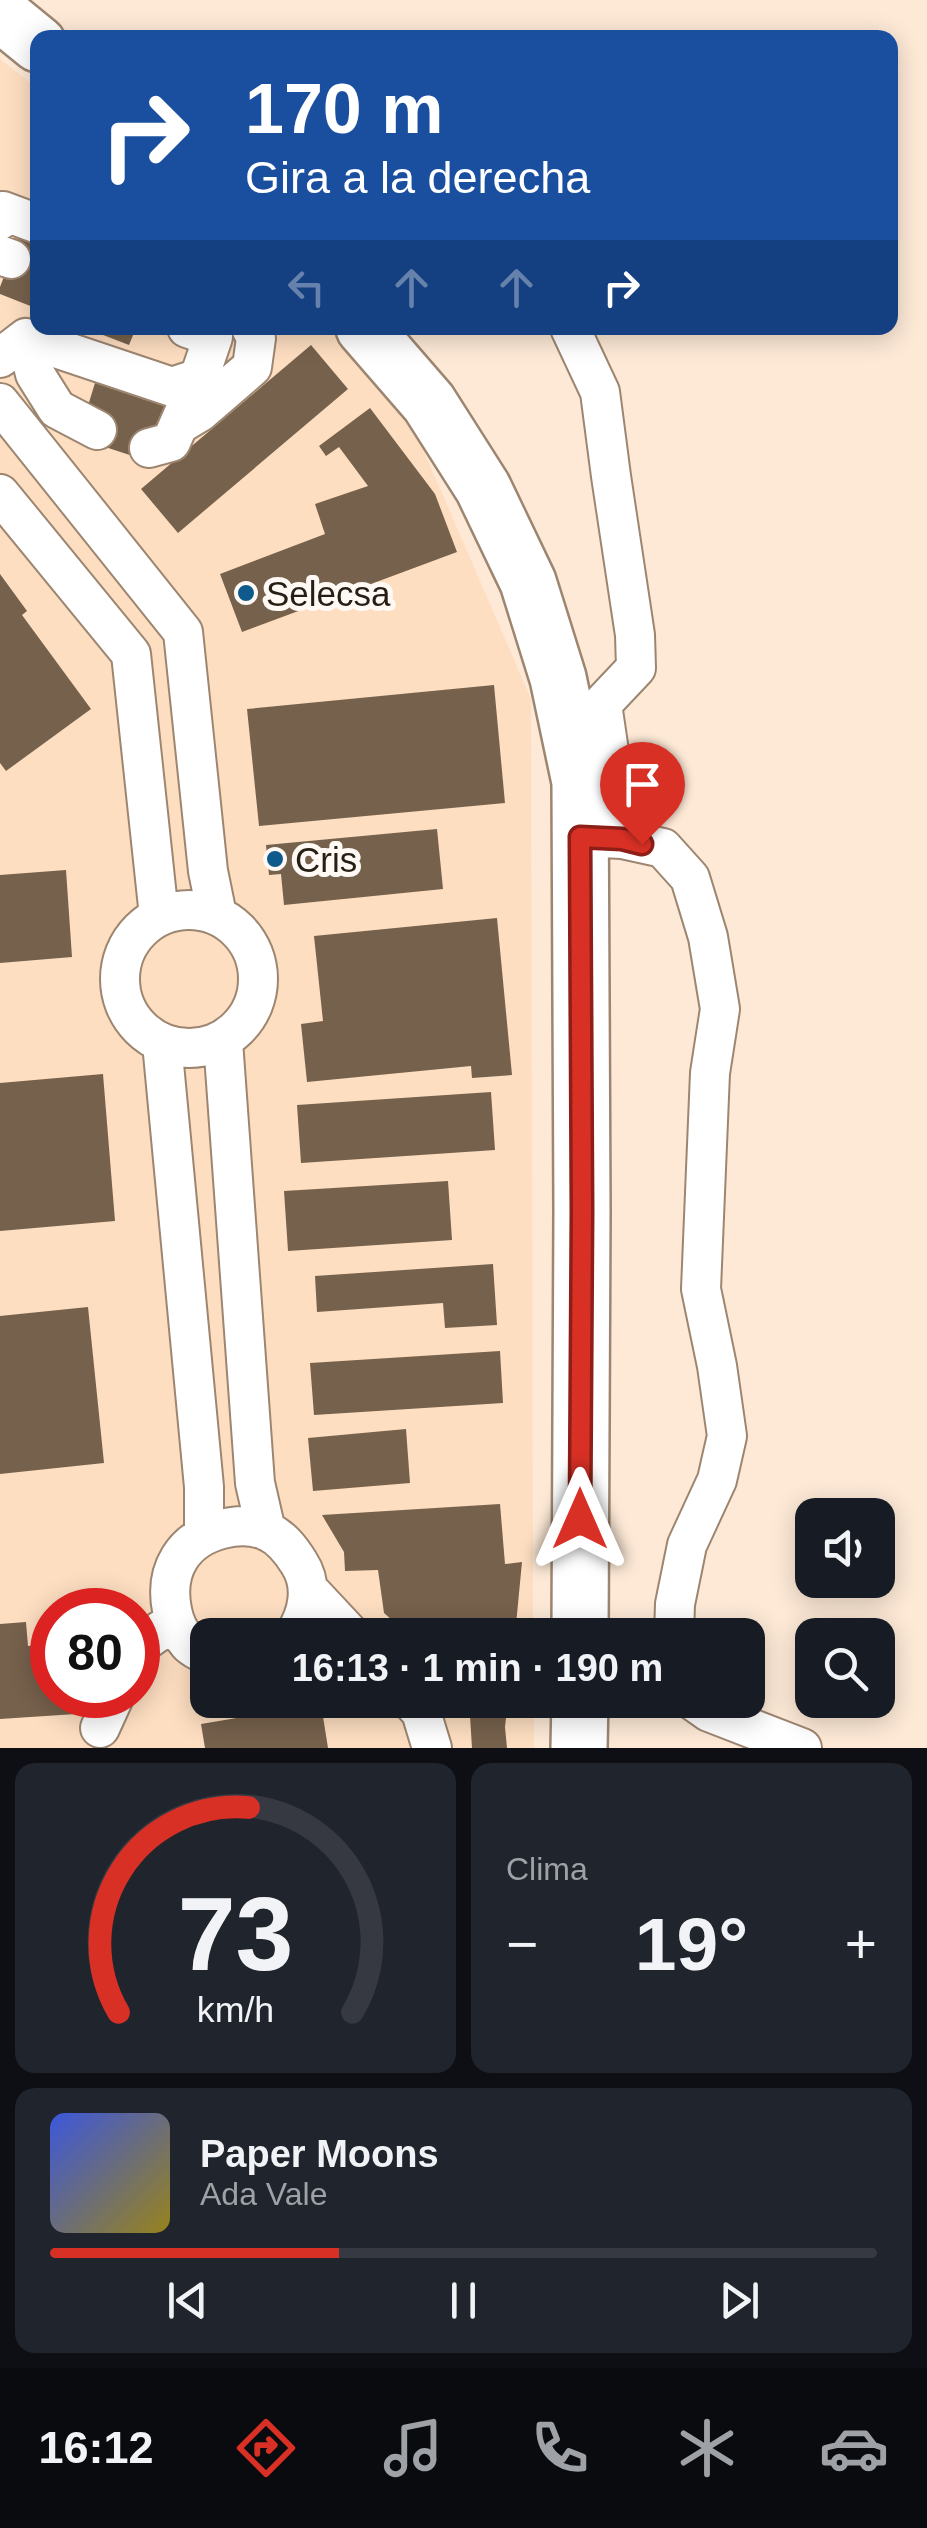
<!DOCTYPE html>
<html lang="es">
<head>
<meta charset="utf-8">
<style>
	body { margin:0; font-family:Helvetica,sans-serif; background:#20242c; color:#f1f3f6; height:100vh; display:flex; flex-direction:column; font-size:38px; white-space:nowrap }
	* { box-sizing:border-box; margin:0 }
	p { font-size:32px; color:#9ea1a6 }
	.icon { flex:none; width:55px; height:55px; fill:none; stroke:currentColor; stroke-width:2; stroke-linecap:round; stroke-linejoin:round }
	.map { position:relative; height:1748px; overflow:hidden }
	.details { display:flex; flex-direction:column; gap:15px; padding:15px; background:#0d0f14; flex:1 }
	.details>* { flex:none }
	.banner { position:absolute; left:30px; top:30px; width:868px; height:305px; border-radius:20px; box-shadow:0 5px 25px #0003; background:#1a4fa0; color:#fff; overflow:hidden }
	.tools { position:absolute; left:795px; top:1498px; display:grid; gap:20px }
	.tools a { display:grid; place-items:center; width:100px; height:100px; border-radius:20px; background:#171b24; box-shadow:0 5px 25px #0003; font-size:50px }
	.speed { position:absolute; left:30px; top:1588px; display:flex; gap:20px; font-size:50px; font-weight:700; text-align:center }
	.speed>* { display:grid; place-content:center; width:130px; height:130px; border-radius:50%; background:#171b24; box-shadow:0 5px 25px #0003; line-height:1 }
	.speed .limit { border:15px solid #d22; background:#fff; color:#111 }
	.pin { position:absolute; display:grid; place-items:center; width:85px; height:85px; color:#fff; margin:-102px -42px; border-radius:50% 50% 50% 0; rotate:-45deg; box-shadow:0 0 10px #0007 }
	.pin .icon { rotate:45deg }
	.me { position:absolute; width:110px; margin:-55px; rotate:0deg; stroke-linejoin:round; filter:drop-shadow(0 0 8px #0008) }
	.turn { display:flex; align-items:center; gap:35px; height:210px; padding:0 50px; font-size:45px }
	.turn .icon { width:130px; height:130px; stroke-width:2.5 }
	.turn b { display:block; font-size:70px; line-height:85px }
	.lanes { display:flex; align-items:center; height:95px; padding:0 50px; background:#0003; justify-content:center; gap:50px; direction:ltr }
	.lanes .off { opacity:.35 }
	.big { font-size:75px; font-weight:700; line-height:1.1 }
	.details .tile { flex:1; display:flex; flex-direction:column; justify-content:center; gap:15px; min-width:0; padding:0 35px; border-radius:20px; background:#20242c }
	.details .dial { align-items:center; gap:0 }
	.dial svg { height:260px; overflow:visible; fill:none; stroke:#363941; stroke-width:7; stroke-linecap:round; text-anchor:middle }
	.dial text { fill:#f1f3f6; stroke:none }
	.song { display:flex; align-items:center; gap:30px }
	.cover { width:120px; height:120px; border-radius:15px; background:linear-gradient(135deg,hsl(230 70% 55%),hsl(50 70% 35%)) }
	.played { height:10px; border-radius:5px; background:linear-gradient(90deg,#d93025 35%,#363941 35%) }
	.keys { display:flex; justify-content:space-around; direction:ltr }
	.heat { display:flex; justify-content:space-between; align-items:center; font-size:55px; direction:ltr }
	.details .tiles { flex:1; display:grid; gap:15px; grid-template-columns:1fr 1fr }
	.tile:last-child { grid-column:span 2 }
	.trip { position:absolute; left:190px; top:1618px; width:575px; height:100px; border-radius:20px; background:#171b24; box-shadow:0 5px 25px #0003; font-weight:700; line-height:100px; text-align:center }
	.tabs { display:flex; height:160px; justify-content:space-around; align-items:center; background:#090b0e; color:#9ea1a6 }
	.tabs .icon { width:70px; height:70px }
	.tabs .on { color:#d93025 }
	.tabs b { font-size:45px; color:#f1f3f6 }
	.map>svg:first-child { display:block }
	.built { fill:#fddec1; fill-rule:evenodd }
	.building { fill:#76614c }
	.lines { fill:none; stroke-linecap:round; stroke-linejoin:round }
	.minor-casing { stroke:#9d8671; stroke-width:42 }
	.highway-casing { stroke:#9d8671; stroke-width:60 }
	.minor { stroke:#fff; stroke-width:38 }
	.highway { stroke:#fff; stroke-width:55 }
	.route-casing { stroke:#8d1f18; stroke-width:25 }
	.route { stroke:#d93025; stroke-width:18 }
	.poi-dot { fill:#0f5a8d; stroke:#fef9f4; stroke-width:4 }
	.labels { text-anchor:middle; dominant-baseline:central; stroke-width:10; stroke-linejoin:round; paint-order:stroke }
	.poi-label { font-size:35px; fill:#261e15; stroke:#fef9f4; text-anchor:start }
</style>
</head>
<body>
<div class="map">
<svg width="927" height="1748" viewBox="0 0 927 1748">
	<rect width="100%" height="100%" fill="#fde9d6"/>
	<path class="built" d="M0,59L37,88L38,328H332L406,410L531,699L533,1635H208V1700H534V1748H0ZM52,1610H138V1695H52Z"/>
	<path class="building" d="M24,225L38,231V309L0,294V287Z
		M85,328H136L129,345Z
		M311,345L348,389L178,533L141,489Z
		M95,383L170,408L145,460L93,443L86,412Z
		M370,408L435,494L457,552L242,632L220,574L325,534L315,504L368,486L339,447L326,456L319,446Z
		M0,574L27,611L22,615L91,709L6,771L0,763Z
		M494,685L505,803L259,826L247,709Z
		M437,829L443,889L284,905L281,874L269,875L266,845Z
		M66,870L72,957L0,963V875Z
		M497,918L512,1075L472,1078L471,1066L307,1082L301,1024L323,1021L314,936Z
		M103,1074L115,1221L0,1231V1083Z
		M491,1092L495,1150L301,1163L297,1105Z
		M448,1181L452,1240L288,1251L284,1191Z
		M493,1264L497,1325L445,1328L443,1303L317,1312L315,1276Z
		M88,1307L104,1463L0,1474V1316Z
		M500,1351L503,1403L314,1415L310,1363Z
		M406,1429L410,1483L313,1491L308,1438Z
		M500,1504L505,1564L522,1562L515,1635H409L384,1613L378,1570L345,1571L344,1552L322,1515Z
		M26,1622L28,1646L52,1644V1695H90L91,1713L0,1719V1624Z
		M469,1700H508L505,1727L507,1748H472Z
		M321,1704L328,1748H205L201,1724Z"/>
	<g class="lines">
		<g class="minor-casing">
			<path id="minor" d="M0,220L3,211L38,224
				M0,255L11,259
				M570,328L600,392L611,476L635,635L636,668L602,704L622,839
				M26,338L35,374L57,409L97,430
				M0,358L26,338L172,387L199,378
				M0,403L183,632L208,871L217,915
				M180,424L200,412L252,367L256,338L251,328
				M149,448L171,442L199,378L213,337L187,328
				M0,494L131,654L159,916
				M580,837L622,839L663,848L690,878L708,937L720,1009L710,1073L701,1289L717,1366L727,1436L717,1480L687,1545L675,1604L674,1635
				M120 979a69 69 0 1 1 138 0a69 69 0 1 1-138 0Z
				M223,1041L255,1483L266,1531
				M162,1043L204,1487V1534
				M308,1589L351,1635
				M138,1646L174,1621
				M208,1656C202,1652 193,1649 188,1643C180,1634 174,1621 172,1610C164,1570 183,1539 222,1529C237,1525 253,1525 267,1531C282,1538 291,1550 299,1563C314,1586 308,1614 294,1635
				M410,1700L421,1712L432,1748
				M692,1700L709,1712L802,1748
				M100,1728L115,1695"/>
		</g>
		<g class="highway-casing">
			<path id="highway" d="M0,13L38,44
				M364,328L429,403L483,488L528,582L558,678L580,782L582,1211L580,1635
				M579,1748L580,1700"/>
		</g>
		<use href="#minor" class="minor"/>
		<use href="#highway" class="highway"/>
	</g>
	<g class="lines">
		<g class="route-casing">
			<path id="route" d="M580,1519L582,1211L580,837L622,839L642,844"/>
		</g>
		<use href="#route" class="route"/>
	</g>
	<g class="poi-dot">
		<circle cx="246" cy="593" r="10"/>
		<circle cx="275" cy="859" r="10"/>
	</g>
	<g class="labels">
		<g class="poi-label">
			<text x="266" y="593">Selecsa</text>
			<text x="295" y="859">Cris</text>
		</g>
	</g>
</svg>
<div class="tools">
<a><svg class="icon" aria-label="sound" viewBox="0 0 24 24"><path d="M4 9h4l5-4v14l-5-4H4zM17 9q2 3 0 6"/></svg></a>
<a><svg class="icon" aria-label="search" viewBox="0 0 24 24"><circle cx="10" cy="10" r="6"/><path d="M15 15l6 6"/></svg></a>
</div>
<div class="speed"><div class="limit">80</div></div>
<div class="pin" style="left:642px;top:844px;background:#d93025"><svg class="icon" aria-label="arrive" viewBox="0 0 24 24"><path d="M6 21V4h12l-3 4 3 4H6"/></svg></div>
<svg class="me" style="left:580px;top:1519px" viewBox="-20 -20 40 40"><path d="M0-17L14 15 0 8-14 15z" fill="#d93025" stroke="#fff" stroke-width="4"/></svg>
<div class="trip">16:13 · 1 min · 190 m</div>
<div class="banner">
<div class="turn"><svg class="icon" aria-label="right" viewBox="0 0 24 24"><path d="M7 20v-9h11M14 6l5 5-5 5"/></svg><div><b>170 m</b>Gira a la derecha</div></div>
<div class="lanes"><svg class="icon off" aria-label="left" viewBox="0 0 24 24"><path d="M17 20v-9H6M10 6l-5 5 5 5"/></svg><svg class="icon off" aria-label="ahead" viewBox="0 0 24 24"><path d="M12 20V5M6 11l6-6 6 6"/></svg><svg class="icon off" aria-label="ahead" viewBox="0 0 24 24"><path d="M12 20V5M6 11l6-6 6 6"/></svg><svg class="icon" aria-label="right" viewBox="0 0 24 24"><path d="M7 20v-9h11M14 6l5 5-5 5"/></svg></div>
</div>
</div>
<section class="details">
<div class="tiles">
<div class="tile dial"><svg viewBox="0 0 100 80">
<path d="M14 69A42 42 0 1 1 86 69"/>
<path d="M14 69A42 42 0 0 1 54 6" stroke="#d93025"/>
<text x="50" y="56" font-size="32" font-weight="700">73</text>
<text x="50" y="72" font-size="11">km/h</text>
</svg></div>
<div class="tile"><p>Clima</p>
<div class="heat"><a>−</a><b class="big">19°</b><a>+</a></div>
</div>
<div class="tile">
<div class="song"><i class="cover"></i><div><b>Paper Moons</b><p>Ada Vale</p></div></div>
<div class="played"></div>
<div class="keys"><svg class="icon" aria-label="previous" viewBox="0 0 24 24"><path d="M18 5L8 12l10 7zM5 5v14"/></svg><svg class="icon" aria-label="pause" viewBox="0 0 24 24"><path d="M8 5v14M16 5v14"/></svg><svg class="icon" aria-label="next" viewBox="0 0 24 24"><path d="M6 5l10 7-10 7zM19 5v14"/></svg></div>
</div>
</div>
</section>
<nav class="tabs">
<b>16:12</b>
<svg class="icon on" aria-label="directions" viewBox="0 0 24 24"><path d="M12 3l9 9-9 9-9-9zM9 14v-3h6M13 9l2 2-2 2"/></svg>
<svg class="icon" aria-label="music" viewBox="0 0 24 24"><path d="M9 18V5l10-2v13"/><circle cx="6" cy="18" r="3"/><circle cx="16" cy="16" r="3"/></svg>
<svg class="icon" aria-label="phone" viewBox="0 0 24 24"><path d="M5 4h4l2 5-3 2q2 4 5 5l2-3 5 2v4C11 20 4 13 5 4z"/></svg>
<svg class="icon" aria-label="climate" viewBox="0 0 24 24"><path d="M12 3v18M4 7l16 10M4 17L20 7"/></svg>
<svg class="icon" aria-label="car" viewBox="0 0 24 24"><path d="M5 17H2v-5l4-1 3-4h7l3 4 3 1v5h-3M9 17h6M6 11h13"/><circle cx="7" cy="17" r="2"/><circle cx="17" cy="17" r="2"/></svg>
</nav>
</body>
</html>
